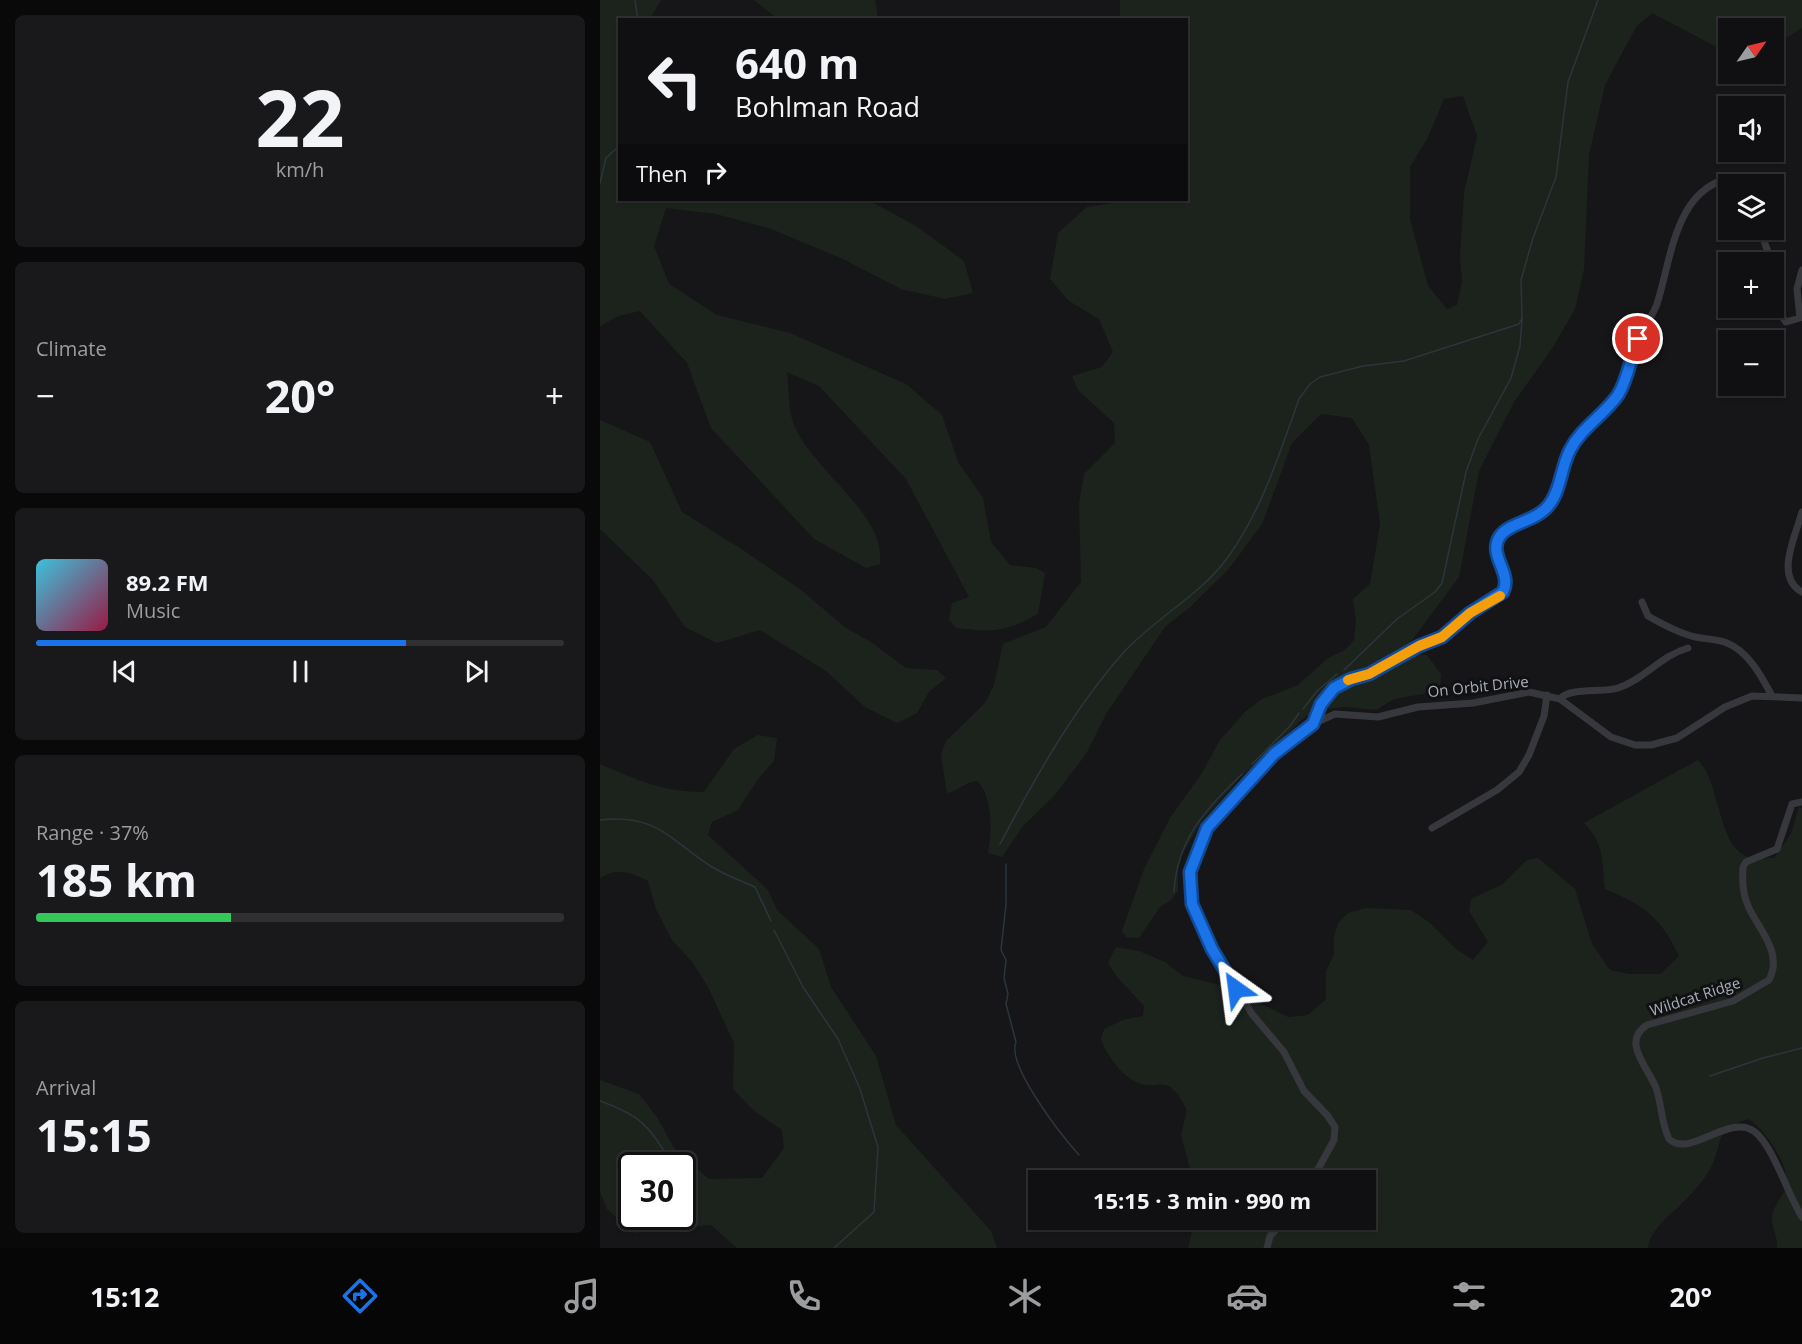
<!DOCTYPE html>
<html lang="en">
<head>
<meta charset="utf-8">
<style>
	body { margin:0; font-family:"Open Sans",sans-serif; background:#19191b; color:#f1f3f6; height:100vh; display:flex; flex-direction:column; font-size:22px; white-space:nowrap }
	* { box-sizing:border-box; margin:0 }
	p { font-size:20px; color:#9c9d9f }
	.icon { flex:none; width:33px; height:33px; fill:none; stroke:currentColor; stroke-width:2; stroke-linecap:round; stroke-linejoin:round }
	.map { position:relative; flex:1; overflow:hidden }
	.side { display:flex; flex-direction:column; gap:15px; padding:15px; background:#09090a; width:600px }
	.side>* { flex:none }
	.hud { position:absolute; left:18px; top:18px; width:570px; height:183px; border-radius:0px; box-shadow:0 2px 4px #0004,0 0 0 2px #303032; background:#101012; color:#f1f3f6; overflow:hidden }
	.needle { width:39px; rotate:56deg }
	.fabs { position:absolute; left:1118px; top:18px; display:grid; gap:12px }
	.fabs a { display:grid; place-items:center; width:66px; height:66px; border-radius:0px; background:#101012; box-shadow:0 2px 4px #0004,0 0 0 2px #303032; font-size:30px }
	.speed { position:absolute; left:18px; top:1152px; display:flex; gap:12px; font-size:30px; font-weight:700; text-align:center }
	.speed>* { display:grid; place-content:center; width:78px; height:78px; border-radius:50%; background:#101012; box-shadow:0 2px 4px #0004,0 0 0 2px #303032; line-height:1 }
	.speed .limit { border:3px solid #111; border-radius:9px; background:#fff; color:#111 }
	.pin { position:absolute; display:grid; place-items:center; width:51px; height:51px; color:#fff; margin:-26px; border:3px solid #fff; border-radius:50%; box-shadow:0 2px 6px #0007 }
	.me { position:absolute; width:66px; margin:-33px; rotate:329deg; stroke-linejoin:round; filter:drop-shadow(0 0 4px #0008) }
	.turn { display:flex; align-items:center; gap:21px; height:126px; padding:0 18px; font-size:27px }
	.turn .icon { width:78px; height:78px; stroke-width:2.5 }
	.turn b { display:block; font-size:42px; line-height:51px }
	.then { display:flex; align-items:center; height:57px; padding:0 18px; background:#0003; gap:12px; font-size:22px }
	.big { font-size:45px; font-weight:700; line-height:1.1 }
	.side .widget { flex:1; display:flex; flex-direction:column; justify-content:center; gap:9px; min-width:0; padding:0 21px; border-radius:9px; background:#19191b }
	.side .dial { align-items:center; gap:0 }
	.dial b { font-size:78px; line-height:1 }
	.song { display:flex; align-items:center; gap:18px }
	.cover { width:72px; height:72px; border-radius:9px; background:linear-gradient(135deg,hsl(190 70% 55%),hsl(340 70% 35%)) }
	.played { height:6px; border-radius:3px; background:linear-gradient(90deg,#1a73e8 70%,#303032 70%) }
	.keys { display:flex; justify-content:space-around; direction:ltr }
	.heat { display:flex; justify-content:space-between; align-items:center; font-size:33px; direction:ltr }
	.charge { height:9px; border-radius:4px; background:linear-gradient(90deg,#34c759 37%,#303032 0) }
	.trip { position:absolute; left:428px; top:1170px; width:348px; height:60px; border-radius:0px; background:#101012; box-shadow:0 2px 4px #0004,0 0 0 2px #303032; font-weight:700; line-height:60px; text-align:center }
	.dock { display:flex; height:96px; justify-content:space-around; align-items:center; background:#060607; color:#9c9d9f }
	.dock .icon { width:42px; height:42px }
	.dock .current { color:#1a73e8 }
	.dock b { font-size:27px; color:#f1f3f6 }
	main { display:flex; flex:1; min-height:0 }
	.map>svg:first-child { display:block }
	.green { fill:#1c231d; fill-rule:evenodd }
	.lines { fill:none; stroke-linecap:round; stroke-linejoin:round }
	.stream { stroke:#2c353c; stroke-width:1.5 }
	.minor { stroke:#37383d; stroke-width:7 }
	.route-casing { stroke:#114b97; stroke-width:15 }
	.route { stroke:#1a73e8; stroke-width:10 }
	.slow { stroke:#f59e0b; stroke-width:10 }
	.labels { text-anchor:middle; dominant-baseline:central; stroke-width:6; stroke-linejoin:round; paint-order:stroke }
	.street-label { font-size:15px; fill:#a8adb8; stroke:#111113 }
</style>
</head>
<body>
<main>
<section class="side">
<div class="widget dial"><b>22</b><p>km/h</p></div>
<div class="widget"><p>Climate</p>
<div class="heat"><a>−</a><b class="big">20°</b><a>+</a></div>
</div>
<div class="widget">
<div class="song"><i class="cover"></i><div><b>89.2 FM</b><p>Music</p></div></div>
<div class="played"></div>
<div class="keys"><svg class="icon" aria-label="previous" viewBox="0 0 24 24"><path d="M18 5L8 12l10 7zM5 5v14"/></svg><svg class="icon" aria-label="pause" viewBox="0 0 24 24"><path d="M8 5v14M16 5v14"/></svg><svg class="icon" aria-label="next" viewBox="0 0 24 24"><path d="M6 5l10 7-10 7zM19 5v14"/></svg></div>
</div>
<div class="widget"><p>Range · 37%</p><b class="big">185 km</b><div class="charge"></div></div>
<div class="widget"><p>Arrival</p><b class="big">15:15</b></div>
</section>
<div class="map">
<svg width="1202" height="1248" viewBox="0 0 1202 1248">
	<rect width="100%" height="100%" fill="#161618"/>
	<path class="green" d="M0,0H61L50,19L20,20V200H268L316,226L364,261L373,293L345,299L301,289L243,259L171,229L116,214L66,208L54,246L69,284L117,315L190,333L306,384L342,415L358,462L383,498L391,542L410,565L436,568L445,573L438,614C404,633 393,632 356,628L349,620L352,603L369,597L306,479L219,386L187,372C189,387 188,408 193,422C210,470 286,512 280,564L266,568L214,539L111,428L87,363L40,311L18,316L0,326Z
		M154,0H275L278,19H178Z
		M520,0H1202V28L1173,46V28H1128V53L1052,13L1036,27L1005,85L989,155L984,269L975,309L953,347L914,402L879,471L859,577L810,643L787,660L786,673L818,654L827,655L841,674L840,685L823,694L794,699L776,710L745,707L715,710L703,719L641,777L602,821L582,855L578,870V891L570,901L560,907L539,938L526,937L522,931L544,869L570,818L602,773L620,740L645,712L662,699L698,685L728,658L745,650L754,640L756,621L753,599L770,584L780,524L769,445L752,418L721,414L692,443L662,524L629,569L589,608L565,627L506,714L486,754L454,796L423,826L402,857L388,853C392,830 393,800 378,781C366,781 359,791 347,793L341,755L346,741L385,703L394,685L403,644L446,627L481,582L479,504L484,474L515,443L514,423L478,390L472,376L502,367L513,352L499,319L469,301L450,279L458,233L487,207L533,200H586V20L520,19ZM863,96L877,136L864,193L860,255L862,282L857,305L847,309L828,286L810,219V167L828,137L844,99Z
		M0,420L50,442L82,512L143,550L201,590L246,628L271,642L306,668L337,670L346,678L329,692L317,713L297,723L265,707L226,671L160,630L117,643L85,627L53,580L0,529Z
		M158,735L177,738L174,761L158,779L138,810L112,822L108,835L168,890L177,910L219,949L231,987L276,1056L296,1125L391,1231L397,1248H137L111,1225L34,1233L7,1209L0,1192V1080L39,1094L57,1117L74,1148L109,1179L162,1178L184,1148L182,1130L154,1111L133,1089L134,1043L108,987L93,963L72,940L56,909L48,881C31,872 17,867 0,878V764C37,780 63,792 104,792L134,749ZM32,1166H82V1216H32Z
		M1098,760C1121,784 1117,843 1146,856C1154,860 1165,858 1174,858L1191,834L1199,807L1202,808V1248H1177C1178,1237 1173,1231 1172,1221C1171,1207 1183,1198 1186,1186C1191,1166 1164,1128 1148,1119C1113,1130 1124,1141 1111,1167C1102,1184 1088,1198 1075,1210C1064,1220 1049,1233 1048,1248H588L595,1220H765V1180H593L581,1135L587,1110C564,1067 562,1095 534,1081C518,1072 508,1055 501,1040L504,1029L523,1020L543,1016L544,1006L517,977L508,963L516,947L539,951L565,962L583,976L624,986L688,1017L708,1015L726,999V971L734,954V937L738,923L748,913L766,908L811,910L830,923L856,949L873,960L888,942L869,911L871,899L903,884L927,860L938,858L975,889L992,944L1010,970L1029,974H1061L1079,956C1060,916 1045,906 1005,889C1001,859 1006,847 984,823Z"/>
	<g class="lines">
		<path class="stream" d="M35,0L38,20
			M0,183L6,158L20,145
			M744,670L797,619L835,592L842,583L866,472L878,439L911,378L920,346L922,319
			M703,709L717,691L737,674
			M652,764L690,726L699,713
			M0,820C57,813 71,841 112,867C125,875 141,881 155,887L171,921
			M400,844C435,778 474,708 524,652C556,617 600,596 628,557C662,510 680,452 699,399L710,384L720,377L763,366L804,361L919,324L922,318L921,280L933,238L956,177L968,82L998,0
			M406,864V904L401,950L406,960L404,978L408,994L406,1004L416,1042C406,1065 462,1136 479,1155
			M574,892C577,839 605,810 642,774
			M174,930L203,987L238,1039L260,1089L278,1147L274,1212L234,1248
			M1110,1076L1163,1058L1202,1048
			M0,1101C41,1116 47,1124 70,1160"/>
		<path class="minor" d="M1160,230L1176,274L1178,312L1186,322L1200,318L1197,289L1202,270
			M1202,512C1196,535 1174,577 1202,592
			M1042,602L1048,616C1062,624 1078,633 1095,637C1105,639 1118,639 1127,643C1148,651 1162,677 1172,696
			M960,699C968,687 1004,693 1018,688C1045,679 1060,656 1088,648
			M715,723L735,714L778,717L818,707L873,703L929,692L960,699L1011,737L1035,745H1051L1077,738L1125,707L1152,696L1202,698
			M1202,802L1192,804L1177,849L1146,862L1143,867C1142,880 1143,896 1149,908C1160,931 1183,953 1169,980L1133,1001L1047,1025C1020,1042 1050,1070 1056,1088C1062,1105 1061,1123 1069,1139C1090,1159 1130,1112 1155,1132C1173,1146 1188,1195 1202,1217
			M832,828L897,790L919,772L929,755L944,716L947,695
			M712,1180L734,1140L735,1127L727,1115L704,1091L684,1052L652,1014L612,949L592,904L589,887L592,861L600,839L616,816L674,754L713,724L721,704L734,688L842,637L870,613L903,593C913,575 891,558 898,540C904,524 930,523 943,512C961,496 959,470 970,450C983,424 1013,410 1023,383C1029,369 1031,354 1038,340C1044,327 1052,317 1057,304C1072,257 1075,186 1135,177L1146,184
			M667,1248L670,1236L685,1220"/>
	</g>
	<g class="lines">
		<g class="route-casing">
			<path id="route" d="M636,989L612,949L592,904L590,872L607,828L674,754L713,724L721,704L734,688L751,679L769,674L819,646L842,637L870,613L903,592C913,573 887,555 900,536C910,522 936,522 949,505C961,490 961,467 970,450C981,428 1004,415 1018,395C1028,379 1031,356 1038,339"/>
		</g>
		<use href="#route" class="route"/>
		<path class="slow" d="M748,680L769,674L819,646L842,637L870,613L900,596"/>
	</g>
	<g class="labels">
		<g class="street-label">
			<text transform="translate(878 686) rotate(-6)">On Orbit Drive</text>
			<text transform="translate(1095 996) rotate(-18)">Wildcat Ridge</text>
		</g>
	</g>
</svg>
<div class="fabs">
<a><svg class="needle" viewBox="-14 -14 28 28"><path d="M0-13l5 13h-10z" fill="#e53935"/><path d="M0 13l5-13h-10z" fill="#9c9d9f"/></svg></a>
<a><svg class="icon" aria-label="sound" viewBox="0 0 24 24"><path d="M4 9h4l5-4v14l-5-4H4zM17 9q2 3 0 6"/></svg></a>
<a><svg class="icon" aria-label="layers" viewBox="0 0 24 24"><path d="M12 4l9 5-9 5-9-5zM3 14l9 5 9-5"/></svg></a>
<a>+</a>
<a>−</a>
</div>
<div class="speed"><div class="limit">30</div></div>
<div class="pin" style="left:1038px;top:339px;background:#d93025"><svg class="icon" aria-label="arrive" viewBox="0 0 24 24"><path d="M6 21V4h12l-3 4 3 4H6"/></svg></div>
<svg class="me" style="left:636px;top:989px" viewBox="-20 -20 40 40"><path d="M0-17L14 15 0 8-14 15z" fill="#1a73e8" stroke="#fff" stroke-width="4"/></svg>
<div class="trip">15:15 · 3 min · 990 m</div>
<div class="hud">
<div class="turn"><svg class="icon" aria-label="left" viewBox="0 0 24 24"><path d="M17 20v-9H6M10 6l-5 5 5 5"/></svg><div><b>640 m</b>Bohlman Road</div></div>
<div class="then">Then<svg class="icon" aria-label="right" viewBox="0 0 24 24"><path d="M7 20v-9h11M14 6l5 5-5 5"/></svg></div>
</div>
</div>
</main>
<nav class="dock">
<b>15:12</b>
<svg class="icon current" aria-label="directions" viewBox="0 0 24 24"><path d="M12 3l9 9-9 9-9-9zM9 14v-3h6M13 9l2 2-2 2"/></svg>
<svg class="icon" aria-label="music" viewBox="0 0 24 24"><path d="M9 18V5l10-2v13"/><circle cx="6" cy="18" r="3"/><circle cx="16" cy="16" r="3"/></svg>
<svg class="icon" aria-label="phone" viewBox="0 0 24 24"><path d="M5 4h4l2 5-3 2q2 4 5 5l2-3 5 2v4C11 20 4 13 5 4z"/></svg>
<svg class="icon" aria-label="climate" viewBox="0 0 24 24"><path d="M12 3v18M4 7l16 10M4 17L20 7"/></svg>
<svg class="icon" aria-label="car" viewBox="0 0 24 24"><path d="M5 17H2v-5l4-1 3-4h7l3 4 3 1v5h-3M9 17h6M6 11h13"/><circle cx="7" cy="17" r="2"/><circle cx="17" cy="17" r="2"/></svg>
<svg class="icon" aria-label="filters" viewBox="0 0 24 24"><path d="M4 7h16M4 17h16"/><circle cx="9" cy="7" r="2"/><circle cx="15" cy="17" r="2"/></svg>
<b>20°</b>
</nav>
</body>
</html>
